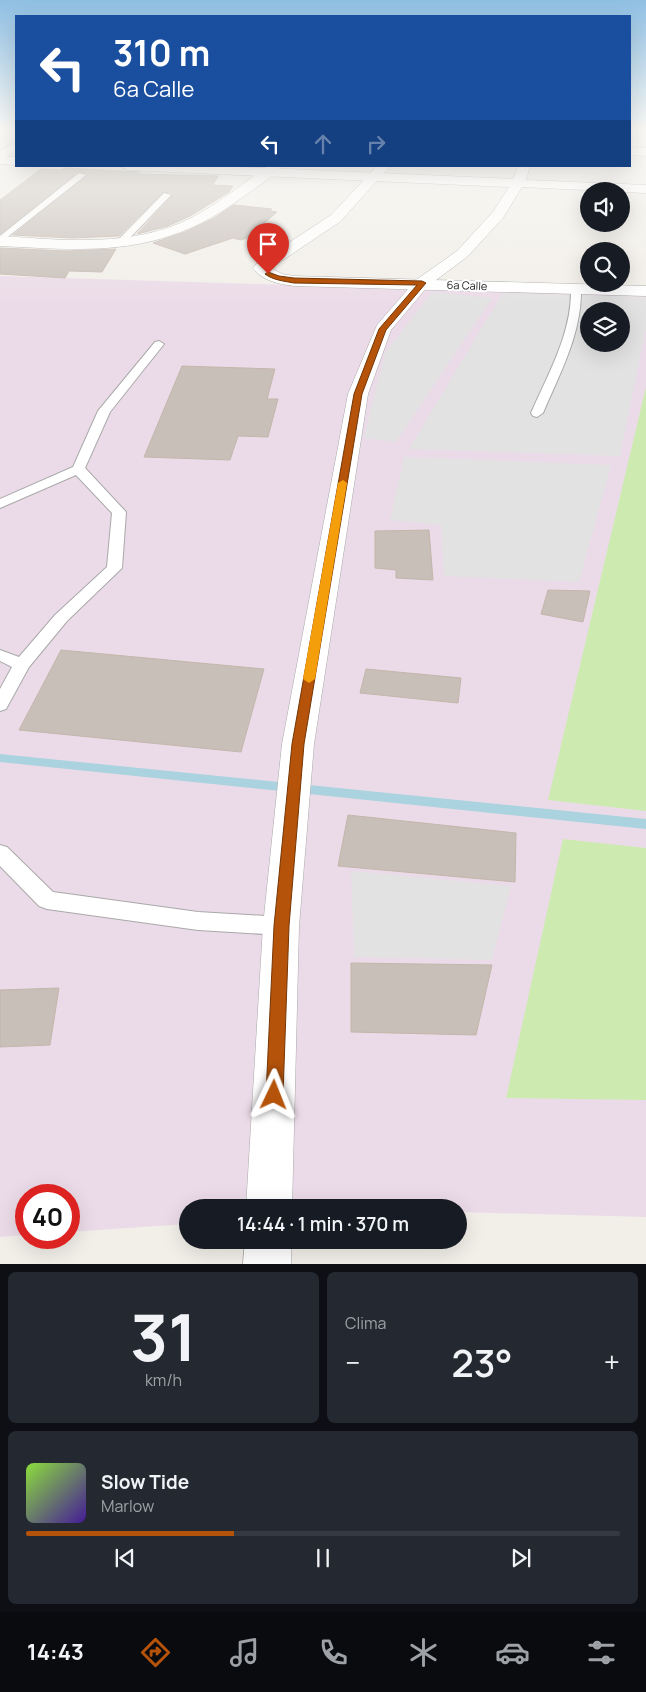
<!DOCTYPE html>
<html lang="es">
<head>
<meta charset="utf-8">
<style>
	body { margin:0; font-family:Manrope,sans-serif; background:#242831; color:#f1f3f6; height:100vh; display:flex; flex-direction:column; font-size:19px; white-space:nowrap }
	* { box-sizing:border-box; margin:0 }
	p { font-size:16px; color:#9ea1a6 }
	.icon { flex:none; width:28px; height:28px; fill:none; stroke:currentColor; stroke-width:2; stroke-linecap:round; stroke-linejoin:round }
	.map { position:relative; height:1264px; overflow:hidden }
	.panel { display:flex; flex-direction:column; gap:8px; padding:8px; background:#0d0f14; flex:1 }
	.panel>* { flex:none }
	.top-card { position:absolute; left:15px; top:15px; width:616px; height:152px; border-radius:0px; box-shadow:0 5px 20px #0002; background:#1a4fa0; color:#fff; overflow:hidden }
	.fabs { position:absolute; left:580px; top:182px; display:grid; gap:10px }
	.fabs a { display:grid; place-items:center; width:50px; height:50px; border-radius:50%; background:#171b24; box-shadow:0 5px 20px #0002; font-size:25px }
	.speed { position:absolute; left:15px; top:1184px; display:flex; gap:10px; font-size:25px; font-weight:700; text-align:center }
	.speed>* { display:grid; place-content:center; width:65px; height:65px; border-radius:50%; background:#171b24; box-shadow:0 5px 20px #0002; line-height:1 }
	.speed .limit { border:8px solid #d22; background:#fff; color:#111 }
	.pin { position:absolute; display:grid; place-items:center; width:42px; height:42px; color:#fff; margin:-51px -21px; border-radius:50% 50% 50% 0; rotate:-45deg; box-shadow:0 0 5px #0007 }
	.pin .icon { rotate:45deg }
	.me { position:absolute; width:55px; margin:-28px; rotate:2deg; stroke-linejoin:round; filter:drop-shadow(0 0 4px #0008) }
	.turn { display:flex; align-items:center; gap:18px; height:105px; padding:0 15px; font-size:22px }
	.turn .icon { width:65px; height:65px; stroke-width:2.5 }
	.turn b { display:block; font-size:35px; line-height:42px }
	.lanes { display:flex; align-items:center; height:48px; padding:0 15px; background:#0003; justify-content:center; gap:25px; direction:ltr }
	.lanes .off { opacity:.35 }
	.big { font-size:38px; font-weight:600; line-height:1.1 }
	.panel .widget { flex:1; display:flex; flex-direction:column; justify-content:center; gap:8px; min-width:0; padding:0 18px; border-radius:8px; background:#242831 }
	.panel .dial { align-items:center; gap:0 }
	.dial b { font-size:65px; line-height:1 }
	.song { display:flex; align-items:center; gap:15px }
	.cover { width:60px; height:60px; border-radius:8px; background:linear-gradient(135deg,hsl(90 70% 55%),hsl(260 70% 35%)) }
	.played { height:5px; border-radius:2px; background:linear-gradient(90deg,#b45309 35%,#363941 35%) }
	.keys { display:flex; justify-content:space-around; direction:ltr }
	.heat { display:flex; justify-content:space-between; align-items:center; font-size:28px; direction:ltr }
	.panel .tiles { flex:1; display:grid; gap:8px; grid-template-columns:1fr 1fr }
	.widget:last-child { grid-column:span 2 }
	.trip { position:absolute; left:179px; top:1199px; width:288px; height:50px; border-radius:25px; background:#171b24; box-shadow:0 5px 20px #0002; font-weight:600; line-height:50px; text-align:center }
	.tabs { display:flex; height:80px; justify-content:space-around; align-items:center; background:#090b0e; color:#9ea1a6 }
	.tabs .icon { width:35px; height:35px }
	.tabs .selected { color:#b45309 }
	.tabs b { font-size:22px; color:#f1f3f6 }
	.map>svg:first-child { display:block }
	.industrial { fill:#ebdbe8; fill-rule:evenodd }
	.grass { fill:#cdebb0 }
	.parking { fill:#e2e2e2; fill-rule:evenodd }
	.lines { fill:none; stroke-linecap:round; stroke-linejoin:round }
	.stream { fill:#aad3df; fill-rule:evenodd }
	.building { fill:#c7bfb8; stroke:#c4b6ab }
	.service-casing { stroke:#a9a9a9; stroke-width:2 }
	.minor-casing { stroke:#a9a9a9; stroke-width:1 }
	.tertiary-casing { stroke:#a9a9a9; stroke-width:1 }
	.service { fill:#fff; fill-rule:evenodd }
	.minor { fill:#fff; fill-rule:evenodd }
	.tertiary { fill:#fff; fill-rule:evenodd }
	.route { fill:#b45309; stroke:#753606 }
	.slow { fill:#f59e0b }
	.labels { text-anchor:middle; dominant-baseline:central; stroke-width:4; stroke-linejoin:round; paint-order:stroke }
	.far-street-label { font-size:11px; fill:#222; stroke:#fff }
</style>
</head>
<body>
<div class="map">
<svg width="646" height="1265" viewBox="0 0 646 1265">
	<rect width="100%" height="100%" fill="#f2efe9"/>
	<path class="industrial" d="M0,276L646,296V1217L458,1212V1208H188L187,1224L69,1232V1195H26V1235L0,1237ZM589,311H621V344H589Z"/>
	<path class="grass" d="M646,387V811L548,800Z
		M563,839L646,848V1100L506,1098Z"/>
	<path class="parking" d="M432,292L492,298L396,442L364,438L385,353Z
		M503,293L646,297V329L620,456L409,449ZM589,311H621V344H589Z
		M404,457L611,465L579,582L444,576L441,525L390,520Z
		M351,871L511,886L492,960L354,957Z"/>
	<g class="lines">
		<path class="stream" d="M0,754L646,819V829L0,762Z"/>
	</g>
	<path class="building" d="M64,168L140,172L138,174L218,176L213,185L233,186L229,192L190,216L168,226L145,232L137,234L172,196V193L163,192L119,236L73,238L13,235L88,175L87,173L78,172L0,234V200L41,169L62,170Z
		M234,205L272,209L270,211L277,212L247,238L241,240L233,238L185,254L153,243L185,232L214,218Z
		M0,248L67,251L116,249L102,272L69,271L65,278L0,274Z
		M182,366L275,369L267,399H278L268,437L238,436L230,460L144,457Z
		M429,530L433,580L396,578V570L375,568V531Z
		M548,590L590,591L583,622L541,614Z
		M61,650L264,669L241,752L19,730Z
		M366,669L461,678L458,703L360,693Z
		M348,815L516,833L515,882L338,866Z
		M351,963L492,965L476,1035L351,1032Z
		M59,988L50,1045L0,1047V990Z"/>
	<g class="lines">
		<g class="service-casing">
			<path id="service" d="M79,173L86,175L0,243V236Z
				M164,193L171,195L123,245H117V241Z
				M576,286L581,289C582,333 560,373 543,413L537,417L533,416L531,413C548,374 572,333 571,289Z
				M159,341L164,344L110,412L85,468L126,512L122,568L67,621L29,667L6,709L0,711V689L12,667L0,661V650L19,657L55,615L107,567L112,513L76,475L0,508V499L73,467L98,411L155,342Z
				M0,845L7,847L53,892L198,912L281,917L289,920L292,926L289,932L281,935L198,930L47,909L39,906L0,866Z"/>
		</g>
		<g class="minor-casing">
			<path id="minor" d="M16,142V151L0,160V151Z
				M630,147L646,148V156L630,155Z
				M267,166H281C272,178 255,188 243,197C161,257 96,251 0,246V236C64,240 132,248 191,218C218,204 243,184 267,166Z
				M377,166H390L341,221L271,268L282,274L294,276L646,286V296L294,286C279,284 262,281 253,268L255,265L331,215Z"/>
		</g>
		<g class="tertiary-casing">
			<path id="tertiary" d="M0,156L16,157V165L0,164Z
				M121,166H219L513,179L518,166H530L526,180L646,185V193L522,187L503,218L467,257L428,286L391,330L368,394L314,744L299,926L292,1208H246L263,926L282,744L348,394L377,325L416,280L457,251L493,212L509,187L127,170Z
				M245,1240H291V1265H243Z"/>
		</g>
		<use href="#service" class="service"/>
		<use href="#minor" class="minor"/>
		<use href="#tertiary" class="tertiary"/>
	</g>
	<linearGradient id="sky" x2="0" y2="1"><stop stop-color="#8fc0e4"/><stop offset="0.42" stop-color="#f9f8f5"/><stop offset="1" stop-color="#f9f8f5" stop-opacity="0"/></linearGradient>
	<rect width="646" height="307" fill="url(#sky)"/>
	<path class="route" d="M268,272L279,276L294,278L422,281L426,283L386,330L362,394L304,744L289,926L283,1095L280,1101L274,1103L268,1101L266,1095L274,926L292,744L354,394L379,329L417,285L294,283C283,281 273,280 265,274Z"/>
	<path class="slow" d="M343,480L347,483L315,679L309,683L303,679L338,483Z"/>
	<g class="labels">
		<g class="far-street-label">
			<text transform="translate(467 285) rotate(2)">6a Calle</text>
		</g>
	</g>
</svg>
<div class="fabs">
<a><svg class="icon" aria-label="sound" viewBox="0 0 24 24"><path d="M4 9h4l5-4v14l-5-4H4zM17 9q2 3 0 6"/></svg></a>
<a><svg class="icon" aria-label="search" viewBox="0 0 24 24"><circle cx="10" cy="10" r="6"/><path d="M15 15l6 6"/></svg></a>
<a><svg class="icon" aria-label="layers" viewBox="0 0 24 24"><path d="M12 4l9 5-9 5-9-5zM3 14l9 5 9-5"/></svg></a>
</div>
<div class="speed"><div class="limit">40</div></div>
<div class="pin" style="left:268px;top:274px;background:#d93025"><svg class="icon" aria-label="arrive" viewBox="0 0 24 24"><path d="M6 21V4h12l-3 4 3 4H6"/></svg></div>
<svg class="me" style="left:274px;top:1095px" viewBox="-20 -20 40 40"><path d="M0-17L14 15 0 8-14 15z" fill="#b45309" stroke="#fff" stroke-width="4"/></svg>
<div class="trip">14:44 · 1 min · 370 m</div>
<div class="top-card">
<div class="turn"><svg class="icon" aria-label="left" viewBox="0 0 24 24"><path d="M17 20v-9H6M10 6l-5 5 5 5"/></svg><div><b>310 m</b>6a Calle</div></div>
<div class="lanes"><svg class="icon" aria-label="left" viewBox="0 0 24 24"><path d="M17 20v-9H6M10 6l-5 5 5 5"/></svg><svg class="icon off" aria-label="ahead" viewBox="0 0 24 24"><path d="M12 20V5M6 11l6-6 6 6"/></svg><svg class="icon off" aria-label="right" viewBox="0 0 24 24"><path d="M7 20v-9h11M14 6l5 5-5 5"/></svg></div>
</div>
</div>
<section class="panel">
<div class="tiles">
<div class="widget dial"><b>31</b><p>km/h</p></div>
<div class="widget"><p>Clima</p>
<div class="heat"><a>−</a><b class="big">23°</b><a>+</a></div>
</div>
<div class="widget">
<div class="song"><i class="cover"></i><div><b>Slow Tide</b><p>Marlow</p></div></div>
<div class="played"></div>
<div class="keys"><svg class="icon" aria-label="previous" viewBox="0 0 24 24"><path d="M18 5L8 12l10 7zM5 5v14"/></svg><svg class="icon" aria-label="pause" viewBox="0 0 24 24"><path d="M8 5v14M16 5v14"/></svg><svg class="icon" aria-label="next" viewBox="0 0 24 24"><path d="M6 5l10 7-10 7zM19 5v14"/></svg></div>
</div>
</div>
</section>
<nav class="tabs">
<b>14:43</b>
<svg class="icon selected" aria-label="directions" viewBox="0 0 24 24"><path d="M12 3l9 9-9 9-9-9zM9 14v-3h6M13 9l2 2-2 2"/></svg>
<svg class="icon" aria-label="music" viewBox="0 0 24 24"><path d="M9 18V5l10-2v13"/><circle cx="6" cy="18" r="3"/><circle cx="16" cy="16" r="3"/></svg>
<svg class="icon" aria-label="phone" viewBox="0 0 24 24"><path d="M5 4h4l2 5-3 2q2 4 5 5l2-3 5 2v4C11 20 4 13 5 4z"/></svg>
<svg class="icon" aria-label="climate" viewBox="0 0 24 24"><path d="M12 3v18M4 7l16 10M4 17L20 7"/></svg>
<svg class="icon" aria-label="car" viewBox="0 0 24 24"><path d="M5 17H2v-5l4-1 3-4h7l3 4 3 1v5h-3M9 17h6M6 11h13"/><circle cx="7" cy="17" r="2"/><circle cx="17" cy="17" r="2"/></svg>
<svg class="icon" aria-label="filters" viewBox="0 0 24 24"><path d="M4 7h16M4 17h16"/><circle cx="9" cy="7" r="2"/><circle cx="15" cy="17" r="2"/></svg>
</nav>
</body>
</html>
